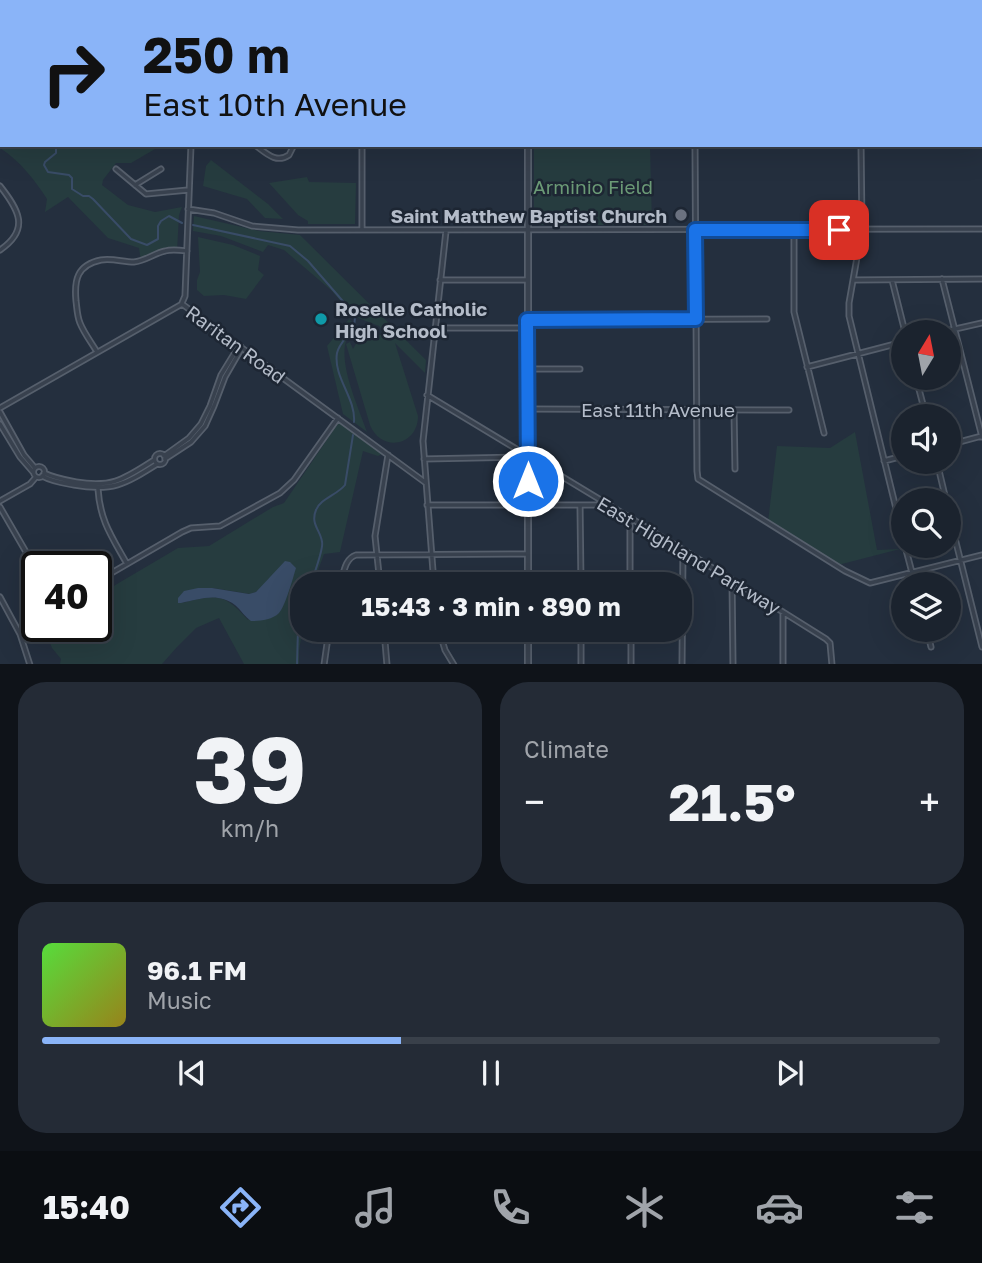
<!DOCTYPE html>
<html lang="en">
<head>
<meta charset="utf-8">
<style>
	body { margin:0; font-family:"Golos Text",sans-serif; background:#242b36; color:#f1f3f6; height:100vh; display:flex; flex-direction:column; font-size:26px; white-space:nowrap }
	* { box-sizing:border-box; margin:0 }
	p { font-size:23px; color:#a0a4aa }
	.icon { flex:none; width:38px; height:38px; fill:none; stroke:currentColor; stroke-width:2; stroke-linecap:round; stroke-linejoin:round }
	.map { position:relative; height:664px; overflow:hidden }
	.panel { display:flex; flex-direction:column; gap:18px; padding:18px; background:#0f1319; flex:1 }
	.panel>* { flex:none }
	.hud { position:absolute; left:0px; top:0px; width:984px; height:147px; box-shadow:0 7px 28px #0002,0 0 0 2px #39404a; background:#8ab4f8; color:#111; overflow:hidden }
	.needle { width:46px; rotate:10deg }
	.controls { position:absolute; left:891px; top:320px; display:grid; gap:14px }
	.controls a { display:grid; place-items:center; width:70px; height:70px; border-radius:50%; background:#1b232e; box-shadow:0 7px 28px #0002,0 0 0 2px #39404a; font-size:35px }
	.speed { position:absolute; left:21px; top:551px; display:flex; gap:14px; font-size:35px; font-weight:700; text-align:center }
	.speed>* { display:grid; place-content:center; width:91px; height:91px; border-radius:50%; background:#1b232e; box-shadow:0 7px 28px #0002,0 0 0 2px #39404a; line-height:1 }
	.speed .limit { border:4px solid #111; border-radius:10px; background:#fff; color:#111 }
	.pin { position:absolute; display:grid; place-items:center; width:60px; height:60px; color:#fff; margin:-30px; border-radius:14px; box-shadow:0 4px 10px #0006 }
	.me { position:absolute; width:77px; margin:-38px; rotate:0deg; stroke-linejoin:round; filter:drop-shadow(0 0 5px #0008) }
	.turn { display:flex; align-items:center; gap:24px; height:147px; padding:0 28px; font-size:32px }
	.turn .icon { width:91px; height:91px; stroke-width:2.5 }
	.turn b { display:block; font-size:49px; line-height:60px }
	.big { font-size:52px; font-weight:700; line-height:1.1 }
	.panel .tile { flex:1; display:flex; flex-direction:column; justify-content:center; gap:10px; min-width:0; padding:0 24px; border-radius:28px; background:#242b36 }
	.panel .dial { align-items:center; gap:0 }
	.dial b { font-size:91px; line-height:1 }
	.song { display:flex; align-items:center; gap:21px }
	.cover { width:84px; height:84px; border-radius:10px; background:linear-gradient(135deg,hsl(110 70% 55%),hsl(50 70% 35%)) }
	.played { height:7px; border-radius:4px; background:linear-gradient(90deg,#8ab4f8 40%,#39404a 40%) }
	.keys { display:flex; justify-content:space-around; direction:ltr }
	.heat { display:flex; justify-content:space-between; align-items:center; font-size:38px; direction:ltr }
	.panel .tiles { flex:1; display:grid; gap:18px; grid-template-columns:1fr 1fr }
	.tile:last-child { grid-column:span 2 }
	.trip { position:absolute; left:290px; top:572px; width:402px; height:70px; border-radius:28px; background:#1b232e; box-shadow:0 7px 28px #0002,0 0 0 2px #39404a; font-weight:700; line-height:70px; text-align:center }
	.tab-bar { display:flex; height:112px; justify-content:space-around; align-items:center; background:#0b0e12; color:#a0a4aa }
	.tab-bar .icon { width:49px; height:49px }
	.tab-bar .current { color:#8ab4f8 }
	.tab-bar b { font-size:32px; color:#f1f3f6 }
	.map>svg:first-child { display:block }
	.green { fill:#263c3f; fill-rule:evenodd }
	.water { fill:#394c67 }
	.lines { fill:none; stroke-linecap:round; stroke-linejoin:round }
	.stream { stroke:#394c67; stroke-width:2 }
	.minor-casing { stroke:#565f6c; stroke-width:7 }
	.tertiary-casing { stroke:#565f6c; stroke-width:8 }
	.minor { stroke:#38414e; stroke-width:3.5 }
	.tertiary { stroke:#38414e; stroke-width:4.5 }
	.route-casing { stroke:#114b97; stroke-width:18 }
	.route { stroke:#1a73e8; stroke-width:12 }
	.worship-dot { fill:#6b7280; stroke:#1d2633; stroke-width:2.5 }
	.culture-dot { fill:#0f9aa8; stroke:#1d2633; stroke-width:2.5 }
	.labels { text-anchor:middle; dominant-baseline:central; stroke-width:5; stroke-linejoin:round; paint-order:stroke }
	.park-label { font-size:19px; fill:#6b9a76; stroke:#1d2633 }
	.poi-label { font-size:19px; font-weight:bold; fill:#b4bcc9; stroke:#1d2633; text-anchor:end }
	.street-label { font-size:19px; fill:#b4bcc9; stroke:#1d2633 }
</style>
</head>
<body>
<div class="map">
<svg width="982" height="665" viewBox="0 0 982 665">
	<rect width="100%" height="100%" fill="#242f3e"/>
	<path class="green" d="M0,85H2V145H180L182,146L162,145L131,163H116L103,180L102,185L128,205L155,212L182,207L179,215L177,251L168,250L141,261L139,248L108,238L68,197L45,212L47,199C34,179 20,161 0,148Z
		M534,146H650L652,225H534Z
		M211,160L268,204L283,219L265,218L247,199L203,186L206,166Z
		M307,177L309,182L356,183L355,224H308V221L298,215L269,183Z
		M194,216L259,231L300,235L426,360L425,373L395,343L418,416C418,446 381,453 370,425L346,344L350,342L353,349C361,333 375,331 390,338L379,326L353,316L332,291L284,250L268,245L263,252L221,236L193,231Z
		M198,237L233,245L260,256L258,270L264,275L246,299L224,295L204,296L197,290V280L200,272Z
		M349,319L357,327C353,332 346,339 345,345C341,370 359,409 367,432L343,414L327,346Z
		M339,422L382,454L378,456L363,451L340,552L324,554L313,584H303V626L299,651V664H244L219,618L196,628L177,647L162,664H60L61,659L52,648L44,627L96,626V598L117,584L178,548L209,546L273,507L284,503ZM269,577L248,620C223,591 215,595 181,603L213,588L250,594L256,592L263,587Z
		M855,432L877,550L900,549L838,565L768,522L777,446L830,448Z"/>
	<path class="water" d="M285,561L290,562L296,568C293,578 285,607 279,613C272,620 260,621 251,621C245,617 241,610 235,605C218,592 200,599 181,603H178V598L184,591L198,588H212L249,594L256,592Z"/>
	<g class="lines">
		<path class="stream" d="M56,145V153L45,162L44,165L48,172L69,175L72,178V189L83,196H89L93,199L131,239L147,245L158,239V226L161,221L169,216L182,223
			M193,225L290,246L308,261L354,314C359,331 340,338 337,353C333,377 356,398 354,422
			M311,584C313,576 324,549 322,542C321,531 310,524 316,510C320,499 337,495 345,485L353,435
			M297,665L298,629L303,608"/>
		<g class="minor-casing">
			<path id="minor" d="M362,0V2
				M695,0V2
				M918,0L920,2
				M60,2L63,0
				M195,2V0
				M862,2V0
				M974,2L976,0
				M0,3L2,6
				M0,43L2,42
				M255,145C266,153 276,164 289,155L294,145
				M695,145L697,471L698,479L845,571L870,583L982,555
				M861,145L862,229L849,303V316L903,537
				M116,169L146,194L188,190
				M135,185L161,169
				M0,186C18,209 31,229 0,250
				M188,209L214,213L252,226L298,230L982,229
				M362,230V145
				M794,230V312L824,433
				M942,279L982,437
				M440,280H527
				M853,280L982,279
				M892,280L905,332
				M182,303L185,296L191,145
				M182,304L426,483
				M527,320L767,319
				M435,328H527
				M942,332L982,323
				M97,352C91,342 84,333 80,323C77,316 77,308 76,301C74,280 77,265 101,260C112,258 123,262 134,262C145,261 155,253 165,251C172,249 179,250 187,251
				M807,367L903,342
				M528,369H580
				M916,378L926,416
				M427,395L695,557L826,639L830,643L832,665
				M0,408L182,304
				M528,409L789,410
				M734,410L735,469
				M0,412L24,455L35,468
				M0,424L20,457L33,472
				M948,445L982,436
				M154.5 459a5.5 5.5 0 1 1 11 0a5.5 5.5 0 1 1-11 0Z
				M164,456L189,438L201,424L210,406L221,375L237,349L241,347
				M165,459L191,442L205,426L214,406L225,377L240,351L241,347
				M424,459L527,457
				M884,461L903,456
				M937,462L946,500
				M33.5 472a5.5 5.5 0 1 1 11 0a5.5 5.5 0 1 1-11 0Z
				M44,473C54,478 65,480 76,482C113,488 124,479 154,460
				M42,476C53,482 63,483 74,485C113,492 125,484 157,464
				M98,489C100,521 112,537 127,564
				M0,501L30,484L36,477
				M427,505H607
				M580,505L581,584
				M0,507L37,571
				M948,510L982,647
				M630,518V584
				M905,546L915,584
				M732,580L733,665
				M96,582L182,532L191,528L220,526L280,493L294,480L338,418
				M340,584C344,574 344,559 356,555L528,554
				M380,584L375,536L388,455
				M434,584L423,441L446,231
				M0,597L20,634L30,665
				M783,612V665
				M384,630L387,665
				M439,630L445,650L454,665
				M581,630V665
				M631,630V665
				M927,630L931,647
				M324,665L329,630
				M682,665L683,550"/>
		</g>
		<g class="tertiary-casing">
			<path id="tertiary" d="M527,0V2
				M528,584V145
				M528,630V665"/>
		</g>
		<use href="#minor" class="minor"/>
		<use href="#tertiary" class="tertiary"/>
	</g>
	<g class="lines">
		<g class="route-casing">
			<path id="route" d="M528,481L527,320L696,319L695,230H839"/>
		</g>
		<use href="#route" class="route"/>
	</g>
	<circle class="worship-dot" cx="681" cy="215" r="7"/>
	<circle class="culture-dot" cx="321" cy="319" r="7"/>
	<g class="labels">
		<g class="park-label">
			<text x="593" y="186">Arminio Field</text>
		</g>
		<g class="poi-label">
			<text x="667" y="215">Saint Matthew Baptist Church</text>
			<text x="335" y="308" text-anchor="start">Roselle Catholic<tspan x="335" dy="22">High School</tspan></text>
		</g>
		<g class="street-label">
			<text transform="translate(236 344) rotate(36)">Raritan Road</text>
			<text x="658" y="409">East 11th Avenue</text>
			<text transform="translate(689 555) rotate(31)">East Highland Parkway</text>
		</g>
	</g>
</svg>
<div class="controls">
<a><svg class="needle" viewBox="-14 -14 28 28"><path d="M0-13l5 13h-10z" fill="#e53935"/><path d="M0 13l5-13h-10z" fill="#a0a4aa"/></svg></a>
<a><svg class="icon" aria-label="sound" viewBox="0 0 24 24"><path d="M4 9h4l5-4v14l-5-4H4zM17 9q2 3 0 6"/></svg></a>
<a><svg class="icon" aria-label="search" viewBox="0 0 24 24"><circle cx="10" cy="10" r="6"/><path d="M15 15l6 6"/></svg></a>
<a><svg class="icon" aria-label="layers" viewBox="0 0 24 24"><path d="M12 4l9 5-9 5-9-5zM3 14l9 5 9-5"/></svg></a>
</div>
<div class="speed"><div class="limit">40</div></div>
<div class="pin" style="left:839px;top:230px;background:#d93025"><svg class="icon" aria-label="arrive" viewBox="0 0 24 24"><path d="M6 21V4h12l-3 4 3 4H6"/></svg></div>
<svg class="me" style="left:528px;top:481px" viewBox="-20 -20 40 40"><circle r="17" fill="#1a73e8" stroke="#fff" stroke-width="3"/><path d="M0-11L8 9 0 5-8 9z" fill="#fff"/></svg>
<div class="trip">15:43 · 3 min · 890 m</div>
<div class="hud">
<div class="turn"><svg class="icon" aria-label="right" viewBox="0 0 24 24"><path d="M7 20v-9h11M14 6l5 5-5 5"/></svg><div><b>250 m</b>East 10th Avenue</div></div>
</div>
</div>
<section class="panel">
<div class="tiles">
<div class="tile dial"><b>39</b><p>km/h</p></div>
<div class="tile"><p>Climate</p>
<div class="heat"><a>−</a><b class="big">21.5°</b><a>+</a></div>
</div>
<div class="tile">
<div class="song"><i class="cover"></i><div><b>96.1 FM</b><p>Music</p></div></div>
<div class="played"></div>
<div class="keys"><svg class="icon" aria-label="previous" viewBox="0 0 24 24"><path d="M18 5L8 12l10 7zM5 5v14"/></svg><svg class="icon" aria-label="pause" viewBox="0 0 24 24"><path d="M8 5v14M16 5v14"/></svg><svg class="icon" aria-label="next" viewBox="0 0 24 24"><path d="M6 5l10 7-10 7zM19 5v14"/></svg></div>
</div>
</div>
</section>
<nav class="tab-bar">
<b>15:40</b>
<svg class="icon current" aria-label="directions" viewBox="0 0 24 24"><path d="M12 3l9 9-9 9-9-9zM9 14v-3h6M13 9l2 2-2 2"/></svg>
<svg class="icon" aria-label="music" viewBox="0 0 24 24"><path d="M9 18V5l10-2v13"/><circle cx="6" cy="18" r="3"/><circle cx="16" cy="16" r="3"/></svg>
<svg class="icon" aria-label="phone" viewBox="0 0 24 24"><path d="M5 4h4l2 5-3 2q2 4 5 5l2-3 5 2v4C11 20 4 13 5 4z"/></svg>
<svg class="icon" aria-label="climate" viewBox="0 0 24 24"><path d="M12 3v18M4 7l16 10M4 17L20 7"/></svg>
<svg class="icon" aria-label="car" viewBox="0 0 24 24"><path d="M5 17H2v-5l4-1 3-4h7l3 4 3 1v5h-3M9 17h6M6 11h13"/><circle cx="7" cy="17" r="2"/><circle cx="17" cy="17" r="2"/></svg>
<svg class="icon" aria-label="filters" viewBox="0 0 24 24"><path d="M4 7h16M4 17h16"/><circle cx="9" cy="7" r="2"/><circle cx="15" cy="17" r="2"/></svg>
</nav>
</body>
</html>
